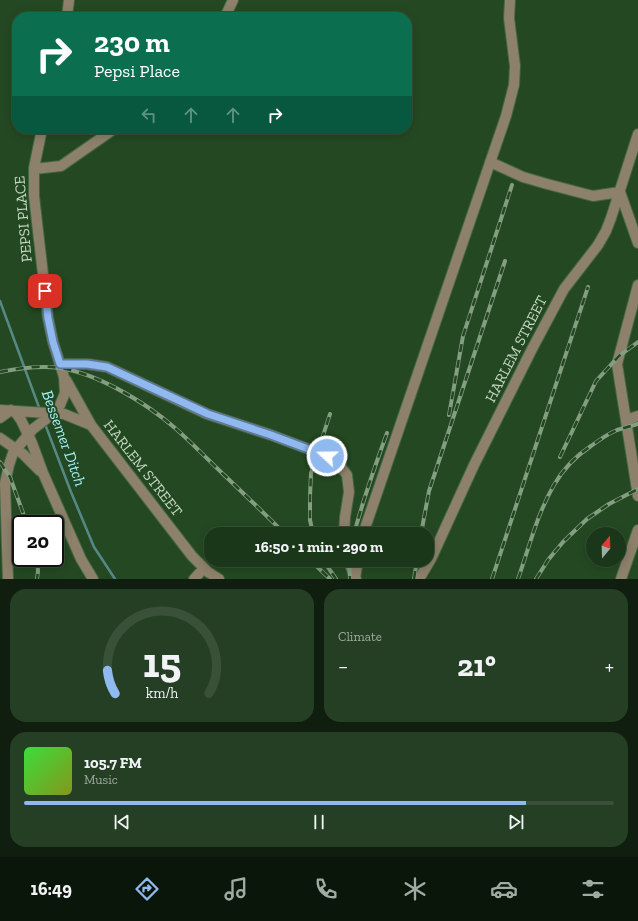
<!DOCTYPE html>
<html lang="en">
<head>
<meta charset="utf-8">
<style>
	body { margin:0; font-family:"Zilla Slab",serif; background:#243f23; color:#f1f3f6; height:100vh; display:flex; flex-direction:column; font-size:15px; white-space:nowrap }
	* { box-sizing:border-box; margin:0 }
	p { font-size:13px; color:#a0aca2 }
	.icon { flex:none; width:22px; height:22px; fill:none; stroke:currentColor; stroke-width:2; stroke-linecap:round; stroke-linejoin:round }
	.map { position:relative; height:579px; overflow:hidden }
	.panel { display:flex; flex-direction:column; gap:10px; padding:10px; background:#0f1e0e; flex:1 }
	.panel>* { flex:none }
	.top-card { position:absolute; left:12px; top:12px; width:400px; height:122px; border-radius:16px; box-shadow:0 2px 10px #0003,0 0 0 1px #395139; background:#0b6e4f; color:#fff; overflow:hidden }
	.needle { width:26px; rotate:19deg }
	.tools { position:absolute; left:586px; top:527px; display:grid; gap:8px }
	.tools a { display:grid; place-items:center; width:40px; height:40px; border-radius:50%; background:#1b371a; box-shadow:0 2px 10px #0003,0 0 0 1px #395139; font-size:20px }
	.speed { position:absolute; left:12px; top:515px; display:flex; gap:8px; font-size:20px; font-weight:700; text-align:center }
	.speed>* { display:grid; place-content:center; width:52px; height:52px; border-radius:50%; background:#1b371a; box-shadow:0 2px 10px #0003,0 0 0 1px #395139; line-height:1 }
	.speed .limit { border:2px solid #111; border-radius:6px; background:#fff; color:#111 }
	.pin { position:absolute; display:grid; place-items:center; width:34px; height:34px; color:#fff; margin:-17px; border-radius:8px; box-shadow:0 2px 6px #0006 }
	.me { position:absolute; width:44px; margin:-22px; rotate:291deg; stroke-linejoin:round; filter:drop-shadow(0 0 3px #0008) }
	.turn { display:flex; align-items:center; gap:14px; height:84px; padding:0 16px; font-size:18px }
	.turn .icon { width:52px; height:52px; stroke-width:2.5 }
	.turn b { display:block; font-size:28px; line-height:34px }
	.lanes { display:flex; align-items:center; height:38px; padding:0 16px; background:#0003; justify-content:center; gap:20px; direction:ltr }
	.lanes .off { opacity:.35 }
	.big { font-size:30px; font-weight:700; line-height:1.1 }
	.panel .tile { flex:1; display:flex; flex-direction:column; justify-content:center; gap:6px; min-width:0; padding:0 14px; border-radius:16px; background:#243f23 }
	.panel .dial { align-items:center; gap:0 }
	.dial svg { height:104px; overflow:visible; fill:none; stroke:#395139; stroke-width:7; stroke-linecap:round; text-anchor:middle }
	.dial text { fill:#f1f3f6; stroke:none }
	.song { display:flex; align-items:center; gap:12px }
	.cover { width:48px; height:48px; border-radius:6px; background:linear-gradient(135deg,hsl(120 70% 55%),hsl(70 70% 35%)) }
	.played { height:4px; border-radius:2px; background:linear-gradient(90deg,#90b9f0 85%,#395139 85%) }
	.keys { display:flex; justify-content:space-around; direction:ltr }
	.heat { display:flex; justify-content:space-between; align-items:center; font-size:22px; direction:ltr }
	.panel .tiles { flex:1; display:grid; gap:10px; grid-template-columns:1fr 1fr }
	.tile:last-child { grid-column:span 2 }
	.trip { position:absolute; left:204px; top:527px; width:230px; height:40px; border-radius:16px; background:#1b371a; box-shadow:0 2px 10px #0003,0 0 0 1px #395139; font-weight:700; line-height:40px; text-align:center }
	.tabs { display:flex; height:64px; justify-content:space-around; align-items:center; background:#0b160a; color:#a0aca2 }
	.tabs .icon { width:28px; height:28px }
	.tabs .selected { color:#90b9f0 }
	.tabs b { font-size:18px; color:#f1f3f6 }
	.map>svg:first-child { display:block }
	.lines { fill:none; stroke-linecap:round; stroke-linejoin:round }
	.stream { stroke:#568986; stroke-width:2.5 }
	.minor-casing { stroke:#446642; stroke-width:12 }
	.minor { stroke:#8d816b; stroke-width:10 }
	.rail-casing { stroke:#849e81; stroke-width:4 }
	.rail { stroke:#244922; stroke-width:2.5; stroke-dasharray:8; stroke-linecap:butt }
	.route-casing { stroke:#5e789c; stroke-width:10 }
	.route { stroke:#90b9f0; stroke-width:7 }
	.labels { text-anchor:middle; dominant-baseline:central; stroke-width:4; stroke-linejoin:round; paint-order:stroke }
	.street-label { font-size:15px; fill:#c5d9c2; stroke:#244922 }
	.water-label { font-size:16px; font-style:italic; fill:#a2f0f7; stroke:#244922 }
</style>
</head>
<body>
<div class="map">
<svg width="638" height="579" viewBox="0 0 638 579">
	<rect width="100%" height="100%" fill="#244922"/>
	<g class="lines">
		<path class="stream" d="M0,301L40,410
			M45,424L71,492L94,547L115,579"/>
		<g class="minor-casing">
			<path id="minor" d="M67,17L69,0
				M225,17L233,0
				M490,162L523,177L547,184L593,196L620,192L638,243
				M34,169L61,166L114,129
				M638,285L617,364L638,496
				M60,364H87L107,367L207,414L271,435L327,456L338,463L347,475L349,492L345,517L344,534
				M66,380L91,425
				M0,410L64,414L91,425L192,556L208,572L219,579
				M0,418L11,410L16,413L21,420L32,443L43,473L81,559L93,579
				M626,420L638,416
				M0,438L23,454L40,471
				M363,534L506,116L514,85L515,66L509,18L510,0
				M348,560L356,579
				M355,578L358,560
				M8,579L5,483L9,465L13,453L33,429L54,413L60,405L65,393L64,377L53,342L48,318L34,196V168L42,129
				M194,579L204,568
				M419,579L431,559L474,465L532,349L564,289L598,245L606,231L611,218L638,134
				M621,579L638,530"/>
		</g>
		<use href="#minor" class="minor"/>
		<g class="rail-casing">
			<path id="rail" d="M0,372C20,368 40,365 60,368C99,374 146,403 175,428C191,442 206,458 221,472C243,493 264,513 285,534
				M449,415L463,336L512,185
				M560,457L596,381L619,356L638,342
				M0,462L10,477L27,524
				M313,534L310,520V497L311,473L330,414
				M354,534C363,500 375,466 387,433
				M421,534L429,491L505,261
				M37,558L38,571L37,579
				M310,560L330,579
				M323,560L336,579
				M349,560L350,579
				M414,579L417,560
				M492,579L588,287
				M518,579C529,548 537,514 554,485C563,469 576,456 591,446C599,440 608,434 617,430C624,428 631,426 638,424
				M536,579L548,560L563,542L587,519L609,504L638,489"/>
		</g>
		<use href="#rail" class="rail"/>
	</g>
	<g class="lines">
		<g class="route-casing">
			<path id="route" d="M45,291L48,318L53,342L60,364H87L107,367L208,414L271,435L327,456"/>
		</g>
		<use href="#route" class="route"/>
	</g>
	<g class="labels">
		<g class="street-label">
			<text transform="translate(23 219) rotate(-95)">PEPSI PLACE</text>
			<text transform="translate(516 349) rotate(-63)">HARLEM STREET</text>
			<text transform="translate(143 468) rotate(52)">HARLEM STREET</text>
		</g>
		<g class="water-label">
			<text transform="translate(64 438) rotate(70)">Bessemer Ditch</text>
		</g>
	</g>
</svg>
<div class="tools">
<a><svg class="needle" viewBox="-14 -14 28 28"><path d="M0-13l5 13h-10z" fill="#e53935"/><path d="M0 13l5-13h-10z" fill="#a0aca2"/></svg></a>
</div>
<div class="speed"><div class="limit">20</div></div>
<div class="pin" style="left:45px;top:291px;background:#d93025"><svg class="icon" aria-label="arrive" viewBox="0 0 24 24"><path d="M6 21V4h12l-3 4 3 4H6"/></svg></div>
<svg class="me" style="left:327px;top:456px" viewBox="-20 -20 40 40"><circle r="17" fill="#90b9f0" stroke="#fff" stroke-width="3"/><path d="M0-11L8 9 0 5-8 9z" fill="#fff"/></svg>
<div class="trip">16:50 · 1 min · 290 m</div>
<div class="top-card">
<div class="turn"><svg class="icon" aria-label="right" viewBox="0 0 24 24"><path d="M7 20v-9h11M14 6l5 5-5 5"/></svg><div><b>230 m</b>Pepsi Place</div></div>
<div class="lanes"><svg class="icon off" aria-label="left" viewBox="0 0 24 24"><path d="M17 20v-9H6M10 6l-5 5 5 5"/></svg><svg class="icon off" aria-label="ahead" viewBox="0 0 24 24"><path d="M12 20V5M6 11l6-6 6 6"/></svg><svg class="icon off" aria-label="ahead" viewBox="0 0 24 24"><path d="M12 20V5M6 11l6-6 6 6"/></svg><svg class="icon" aria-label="right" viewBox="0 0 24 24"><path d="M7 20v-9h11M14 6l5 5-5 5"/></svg></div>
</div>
</div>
<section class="panel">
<div class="tiles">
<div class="tile dial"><svg viewBox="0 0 100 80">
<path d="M14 69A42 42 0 1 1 86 69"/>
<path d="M14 69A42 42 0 0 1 8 51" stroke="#90b9f0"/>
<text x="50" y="56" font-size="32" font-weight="700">15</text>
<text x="50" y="72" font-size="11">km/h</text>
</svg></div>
<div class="tile"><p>Climate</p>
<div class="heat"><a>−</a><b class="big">21°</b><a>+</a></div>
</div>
<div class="tile">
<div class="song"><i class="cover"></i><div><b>105.7 FM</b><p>Music</p></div></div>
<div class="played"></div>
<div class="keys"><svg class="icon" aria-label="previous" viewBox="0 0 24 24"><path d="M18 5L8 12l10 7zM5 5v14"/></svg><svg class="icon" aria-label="pause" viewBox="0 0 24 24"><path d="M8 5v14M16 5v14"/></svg><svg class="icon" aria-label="next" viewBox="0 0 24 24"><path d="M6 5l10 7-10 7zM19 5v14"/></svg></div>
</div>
</div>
</section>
<nav class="tabs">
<b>16:49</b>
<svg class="icon selected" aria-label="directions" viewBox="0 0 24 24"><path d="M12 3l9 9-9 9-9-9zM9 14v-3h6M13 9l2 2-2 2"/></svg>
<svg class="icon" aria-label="music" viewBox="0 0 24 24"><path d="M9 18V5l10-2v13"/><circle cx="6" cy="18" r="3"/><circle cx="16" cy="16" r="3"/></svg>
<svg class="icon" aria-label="phone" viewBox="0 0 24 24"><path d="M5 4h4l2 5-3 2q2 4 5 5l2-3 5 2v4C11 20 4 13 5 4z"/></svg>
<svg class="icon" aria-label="climate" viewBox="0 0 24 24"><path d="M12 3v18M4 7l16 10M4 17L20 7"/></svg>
<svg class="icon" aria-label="car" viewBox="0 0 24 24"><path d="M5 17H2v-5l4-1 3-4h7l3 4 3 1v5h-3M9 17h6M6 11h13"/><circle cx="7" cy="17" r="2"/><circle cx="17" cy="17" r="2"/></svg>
<svg class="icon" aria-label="filters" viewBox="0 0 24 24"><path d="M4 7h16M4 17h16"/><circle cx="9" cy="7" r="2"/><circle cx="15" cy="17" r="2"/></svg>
</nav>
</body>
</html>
